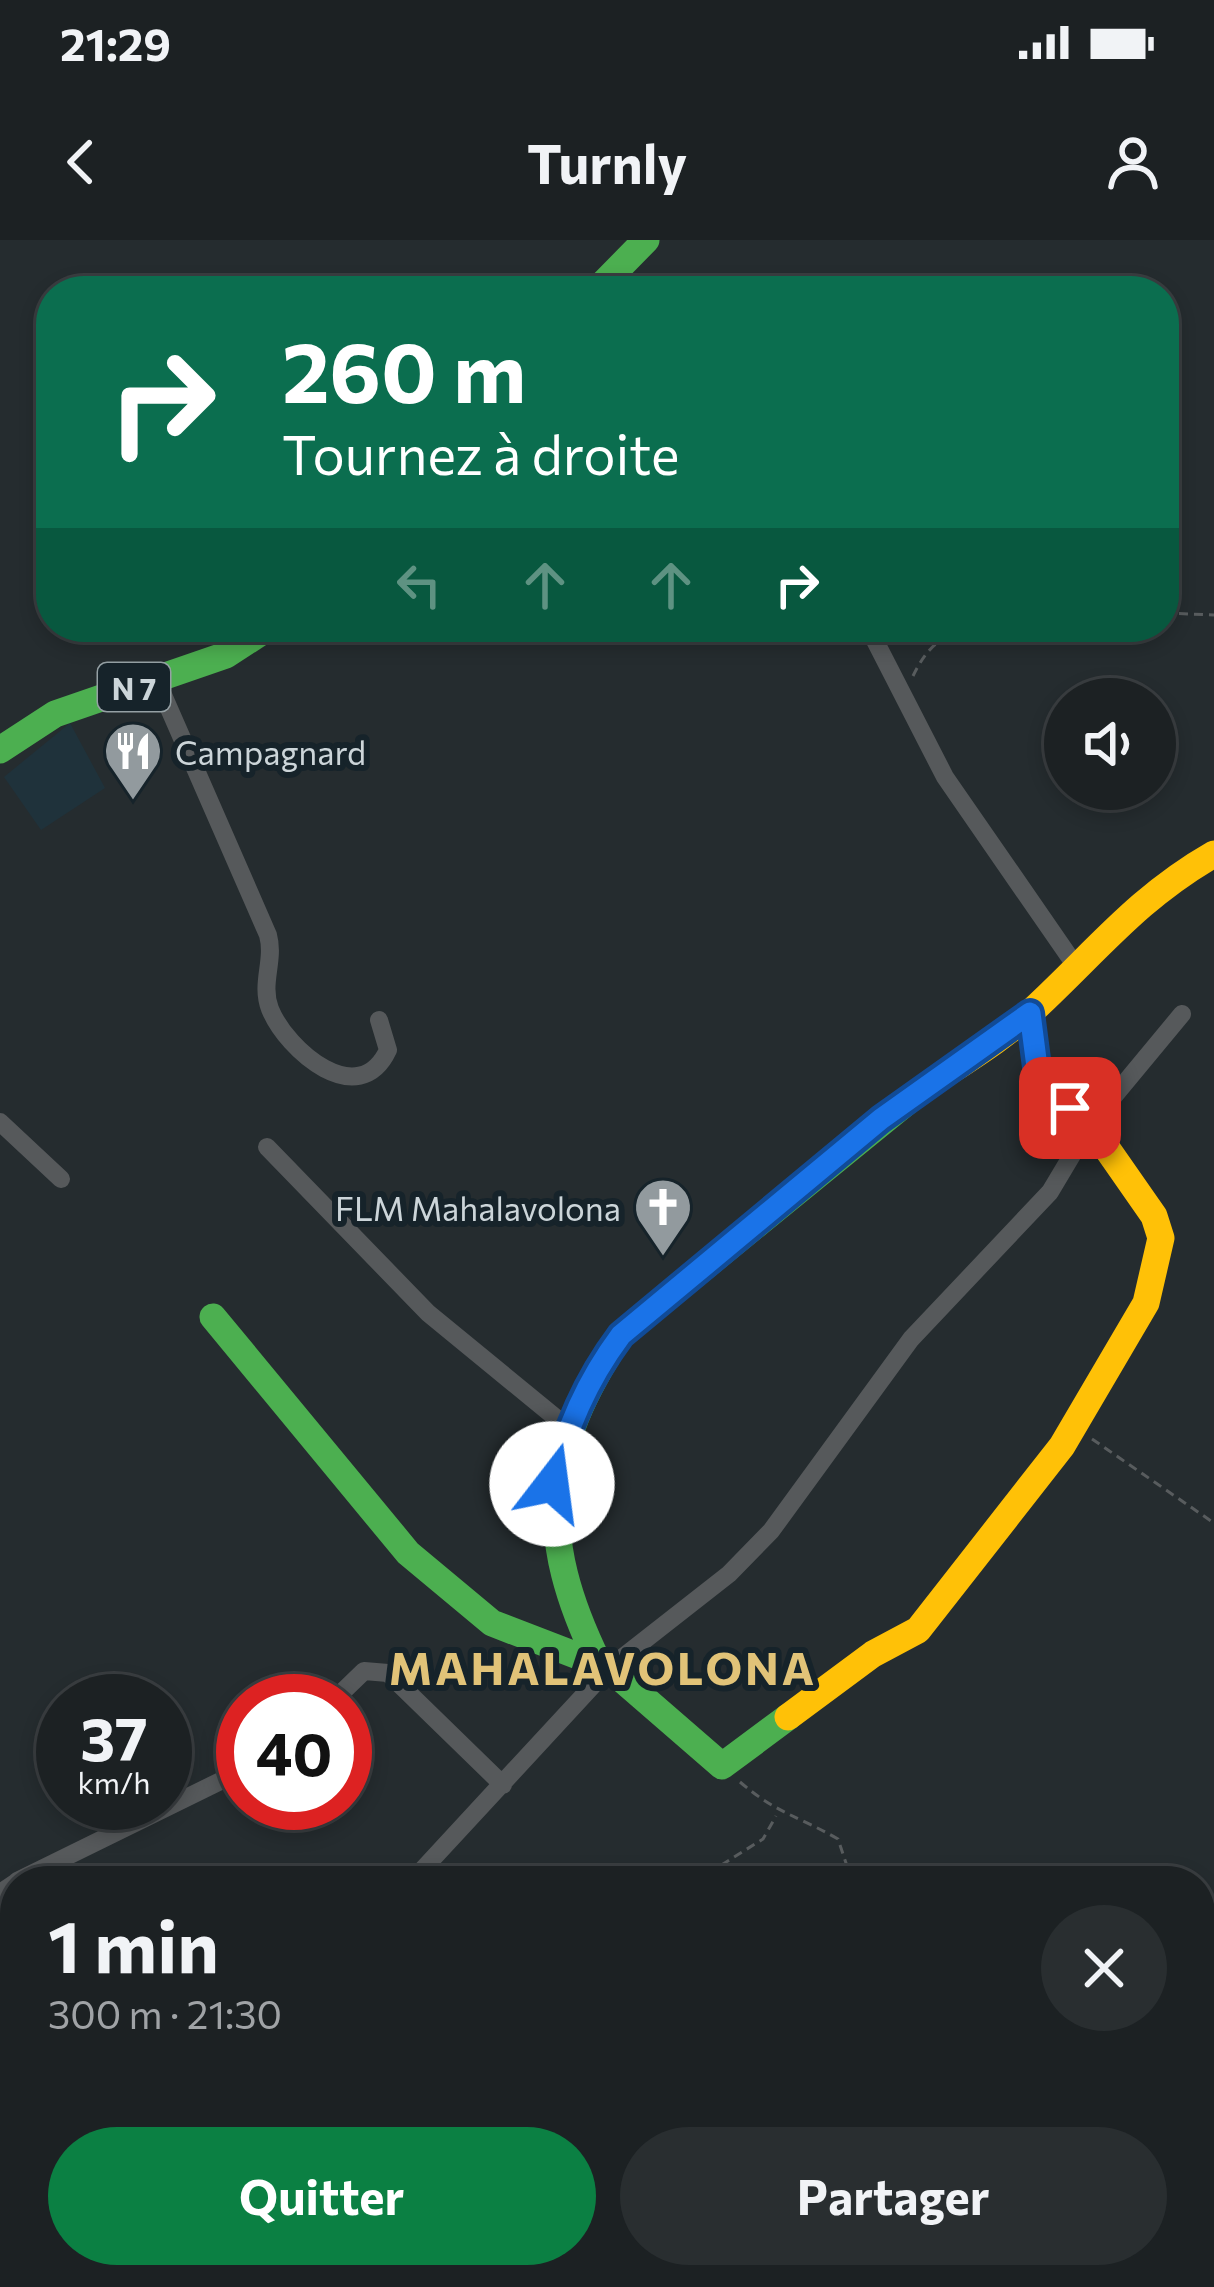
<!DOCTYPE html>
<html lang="fr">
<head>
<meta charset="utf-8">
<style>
  :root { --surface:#1c2123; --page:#292e30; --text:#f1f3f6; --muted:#a0a3a6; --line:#3a3e41; --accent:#0b8043 }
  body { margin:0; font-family:Commissioner,sans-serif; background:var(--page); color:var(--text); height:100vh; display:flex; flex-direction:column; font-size:45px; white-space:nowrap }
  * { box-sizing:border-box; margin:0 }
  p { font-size:39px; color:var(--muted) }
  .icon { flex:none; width:66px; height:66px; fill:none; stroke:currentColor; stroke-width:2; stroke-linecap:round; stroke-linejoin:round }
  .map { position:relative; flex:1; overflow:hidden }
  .drawer { position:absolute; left:0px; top:1626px; width:1215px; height:423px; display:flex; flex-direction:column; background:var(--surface); border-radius:48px 48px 0 0; box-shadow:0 6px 18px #0003,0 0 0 3px var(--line) }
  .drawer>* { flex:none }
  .top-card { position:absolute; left:36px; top:36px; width:1143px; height:366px; border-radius:48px; box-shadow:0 6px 18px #0003,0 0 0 3px var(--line); background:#0b6e4f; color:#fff; overflow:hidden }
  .controls { position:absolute; left:1044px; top:438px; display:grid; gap:24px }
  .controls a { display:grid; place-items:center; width:132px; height:132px; border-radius:50%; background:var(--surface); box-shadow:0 6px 18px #0003,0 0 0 3px var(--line); font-size:60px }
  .speed { position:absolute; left:36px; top:1434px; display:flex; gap:24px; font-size:60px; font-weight:700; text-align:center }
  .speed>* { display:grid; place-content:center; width:156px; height:156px; border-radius:50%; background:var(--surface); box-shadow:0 6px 18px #0003,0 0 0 3px var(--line); line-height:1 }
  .speed small { font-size:30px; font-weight:400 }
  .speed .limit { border:18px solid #d22; background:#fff; color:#111 }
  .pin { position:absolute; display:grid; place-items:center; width:102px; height:102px; color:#fff; margin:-51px; border-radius:24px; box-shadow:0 6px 18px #0006 }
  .me { position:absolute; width:132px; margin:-66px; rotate:15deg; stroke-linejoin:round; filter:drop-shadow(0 0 9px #0008) }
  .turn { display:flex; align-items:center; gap:42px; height:252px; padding:0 48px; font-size:54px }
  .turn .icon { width:156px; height:156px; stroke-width:2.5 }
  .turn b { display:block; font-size:84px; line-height:102px }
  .lanes { display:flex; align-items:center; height:114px; padding:0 48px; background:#0003; justify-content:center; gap:60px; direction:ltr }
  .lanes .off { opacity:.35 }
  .round { display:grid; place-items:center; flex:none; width:126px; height:126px; border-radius:63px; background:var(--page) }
  .head { display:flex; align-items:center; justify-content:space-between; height:204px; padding:0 48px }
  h1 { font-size:72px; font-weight:700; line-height:90px }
  .action { display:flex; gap:24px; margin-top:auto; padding:24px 48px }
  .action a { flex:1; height:138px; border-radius:72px; background:var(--accent); color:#fff; font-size:48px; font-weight:700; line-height:138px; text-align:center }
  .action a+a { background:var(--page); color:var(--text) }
  .status { display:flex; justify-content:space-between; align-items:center; height:84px; padding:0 60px; background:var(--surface); direction:ltr }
  .status svg { height:33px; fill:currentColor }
  header { display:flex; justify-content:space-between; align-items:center; height:156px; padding:0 48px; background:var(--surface); font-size:54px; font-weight:700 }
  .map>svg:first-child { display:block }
  .built { fill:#1f323b }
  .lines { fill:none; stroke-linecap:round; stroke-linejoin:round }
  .path { stroke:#585c5e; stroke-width:3; stroke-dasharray:9 6; stroke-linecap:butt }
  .street { stroke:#56595b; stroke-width:18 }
  .fast { stroke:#4caf50; stroke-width:27 }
  .slow { stroke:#ffc107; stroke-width:27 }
  .route-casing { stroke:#114b97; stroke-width:30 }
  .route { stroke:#1a73e8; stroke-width:21 }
  .labels { text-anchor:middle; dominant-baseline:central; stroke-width:12; stroke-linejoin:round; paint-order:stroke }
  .shield { fill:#16232a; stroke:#95a0a4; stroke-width:3 }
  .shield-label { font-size:30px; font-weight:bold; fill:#ccd5d9 }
  .poi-label { font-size:33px; fill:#ccd5d9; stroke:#16232a; text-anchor:start }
  .district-label { font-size:45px; font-weight:bold; letter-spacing:3px; fill:#e1c378; stroke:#16232a }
</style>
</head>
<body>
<div class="status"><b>21:29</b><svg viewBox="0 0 49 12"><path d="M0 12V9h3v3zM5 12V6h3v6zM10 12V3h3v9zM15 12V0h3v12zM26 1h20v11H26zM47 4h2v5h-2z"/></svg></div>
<header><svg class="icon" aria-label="back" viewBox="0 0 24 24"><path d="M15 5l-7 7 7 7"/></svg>Turnly<svg class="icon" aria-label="person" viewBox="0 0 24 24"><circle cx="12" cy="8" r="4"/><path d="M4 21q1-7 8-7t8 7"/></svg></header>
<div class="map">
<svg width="1214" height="2047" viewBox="0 0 1214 2047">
  <rect width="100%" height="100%" fill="#252c2f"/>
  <!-- built -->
  <path class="built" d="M 70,483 L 105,548 L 41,590 L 4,537 Z"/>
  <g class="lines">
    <!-- path -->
    <path class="path" d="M 1164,373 L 1214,375
      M 913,436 C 935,390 956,393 1003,387
      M 1092,1199 L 1214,1283
      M 740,1542 C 776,1573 798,1576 838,1599 L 852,1641
      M 696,1641 L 763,1599 L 776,1576"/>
    <!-- street -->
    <path class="street" d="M 868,387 L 945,537 L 1075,725
      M 157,441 L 268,695 C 275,721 260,743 270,769 C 287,811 359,872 388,810 L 379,780
      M 0,882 L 61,939
      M 267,907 L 428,1073 L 567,1187
      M 333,1461 L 364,1431 L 388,1433 L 503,1545
      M 17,1641 L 243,1530
      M 412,1641 L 609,1428 L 729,1334 L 771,1291 L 911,1099 L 1050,952 L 1090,885 L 1182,774
      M 0,1653 L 15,1643
      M 0,1981 L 15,1969
      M 128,2034 L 144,2047
      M 419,2034 L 424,2047
      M 657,2047 L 672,2034"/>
    <!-- fast -->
    <path class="fast" d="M 596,51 L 646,0
      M 0,510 L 55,474 L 226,415 L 269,387
      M 1030,773 L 1037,827 L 1050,850 L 1101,900
      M 213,1077 L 408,1313 L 492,1383 L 609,1428 L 722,1526 L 788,1477
      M 598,1422 C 536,1295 543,1212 621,1095 L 919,852"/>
    <!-- slow -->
    <path class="slow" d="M 919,852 C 956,826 999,802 1032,771 C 1096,712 1137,658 1214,614
      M 788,1477 L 873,1414 L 918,1390 L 1062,1206 L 1146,1063 L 1161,998 L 1154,976 L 1101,900"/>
  </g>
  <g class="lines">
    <defs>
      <path id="route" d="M 552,1244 C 567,1188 586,1142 621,1095 L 881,879 L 1030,773 L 1037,827 L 1070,868"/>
    </defs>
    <!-- route casing -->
    <use href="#route" class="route-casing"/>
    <!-- route -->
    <use href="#route" class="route"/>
  </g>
  <!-- icons -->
  <defs>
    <symbol id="restaurant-pin" viewBox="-11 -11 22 30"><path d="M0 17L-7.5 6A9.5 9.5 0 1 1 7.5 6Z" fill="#929a9e" stroke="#16232a"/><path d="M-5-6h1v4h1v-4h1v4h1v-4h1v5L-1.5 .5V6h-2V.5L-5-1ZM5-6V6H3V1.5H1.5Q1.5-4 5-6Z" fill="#fff"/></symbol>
    <symbol id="church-pin" viewBox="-11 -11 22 30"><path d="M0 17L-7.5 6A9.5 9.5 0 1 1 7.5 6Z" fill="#929a9e" stroke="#16232a"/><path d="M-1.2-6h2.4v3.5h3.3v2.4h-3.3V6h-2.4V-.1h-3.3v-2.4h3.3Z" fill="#fff"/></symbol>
  </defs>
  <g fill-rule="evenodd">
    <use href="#restaurant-pin" x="100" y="478" width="66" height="90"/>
    <use href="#church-pin" x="630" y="934" width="66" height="90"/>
  </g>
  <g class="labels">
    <!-- shield labels -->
    <rect class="shield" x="98" y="423" width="72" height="48" rx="9"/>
    <g class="shield-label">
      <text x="134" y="447">N 7</text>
    </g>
    <!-- poi labels -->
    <g class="poi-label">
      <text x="175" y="511">Campagnard</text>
      <text x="621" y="967" text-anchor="end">FLM Mahalavolona</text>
    </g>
    <!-- district labels -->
    <g class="district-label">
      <text x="603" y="1426">MAHALAVOLONA</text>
    </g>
  </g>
</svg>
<div class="controls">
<a><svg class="icon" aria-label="sound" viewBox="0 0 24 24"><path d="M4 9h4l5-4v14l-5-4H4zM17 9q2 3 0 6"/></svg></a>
</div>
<div class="speed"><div>37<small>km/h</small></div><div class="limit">40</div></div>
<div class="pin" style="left:1070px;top:868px;background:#d93025"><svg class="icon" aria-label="arrive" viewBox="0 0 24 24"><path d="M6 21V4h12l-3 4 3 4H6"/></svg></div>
<svg class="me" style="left:552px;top:1244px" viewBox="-20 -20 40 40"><circle r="19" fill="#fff"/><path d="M0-13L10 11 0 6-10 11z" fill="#1a73e8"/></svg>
<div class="top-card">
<div class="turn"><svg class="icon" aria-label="right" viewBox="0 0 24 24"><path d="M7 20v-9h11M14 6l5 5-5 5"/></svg><div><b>260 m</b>Tournez à droite</div></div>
<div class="lanes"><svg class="icon off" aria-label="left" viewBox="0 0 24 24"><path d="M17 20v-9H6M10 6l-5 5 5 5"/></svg><svg class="icon off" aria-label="ahead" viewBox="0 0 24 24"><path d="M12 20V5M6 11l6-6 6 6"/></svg><svg class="icon off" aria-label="ahead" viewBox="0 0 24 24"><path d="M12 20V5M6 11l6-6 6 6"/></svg><svg class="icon" aria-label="right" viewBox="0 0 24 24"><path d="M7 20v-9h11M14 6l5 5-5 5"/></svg></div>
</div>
<section class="drawer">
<div class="head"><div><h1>1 min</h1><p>300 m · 21:30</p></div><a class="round"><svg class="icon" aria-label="close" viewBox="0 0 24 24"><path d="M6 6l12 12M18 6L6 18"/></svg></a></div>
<div class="action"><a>Quitter</a><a>Partager</a></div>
</section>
</div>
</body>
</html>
